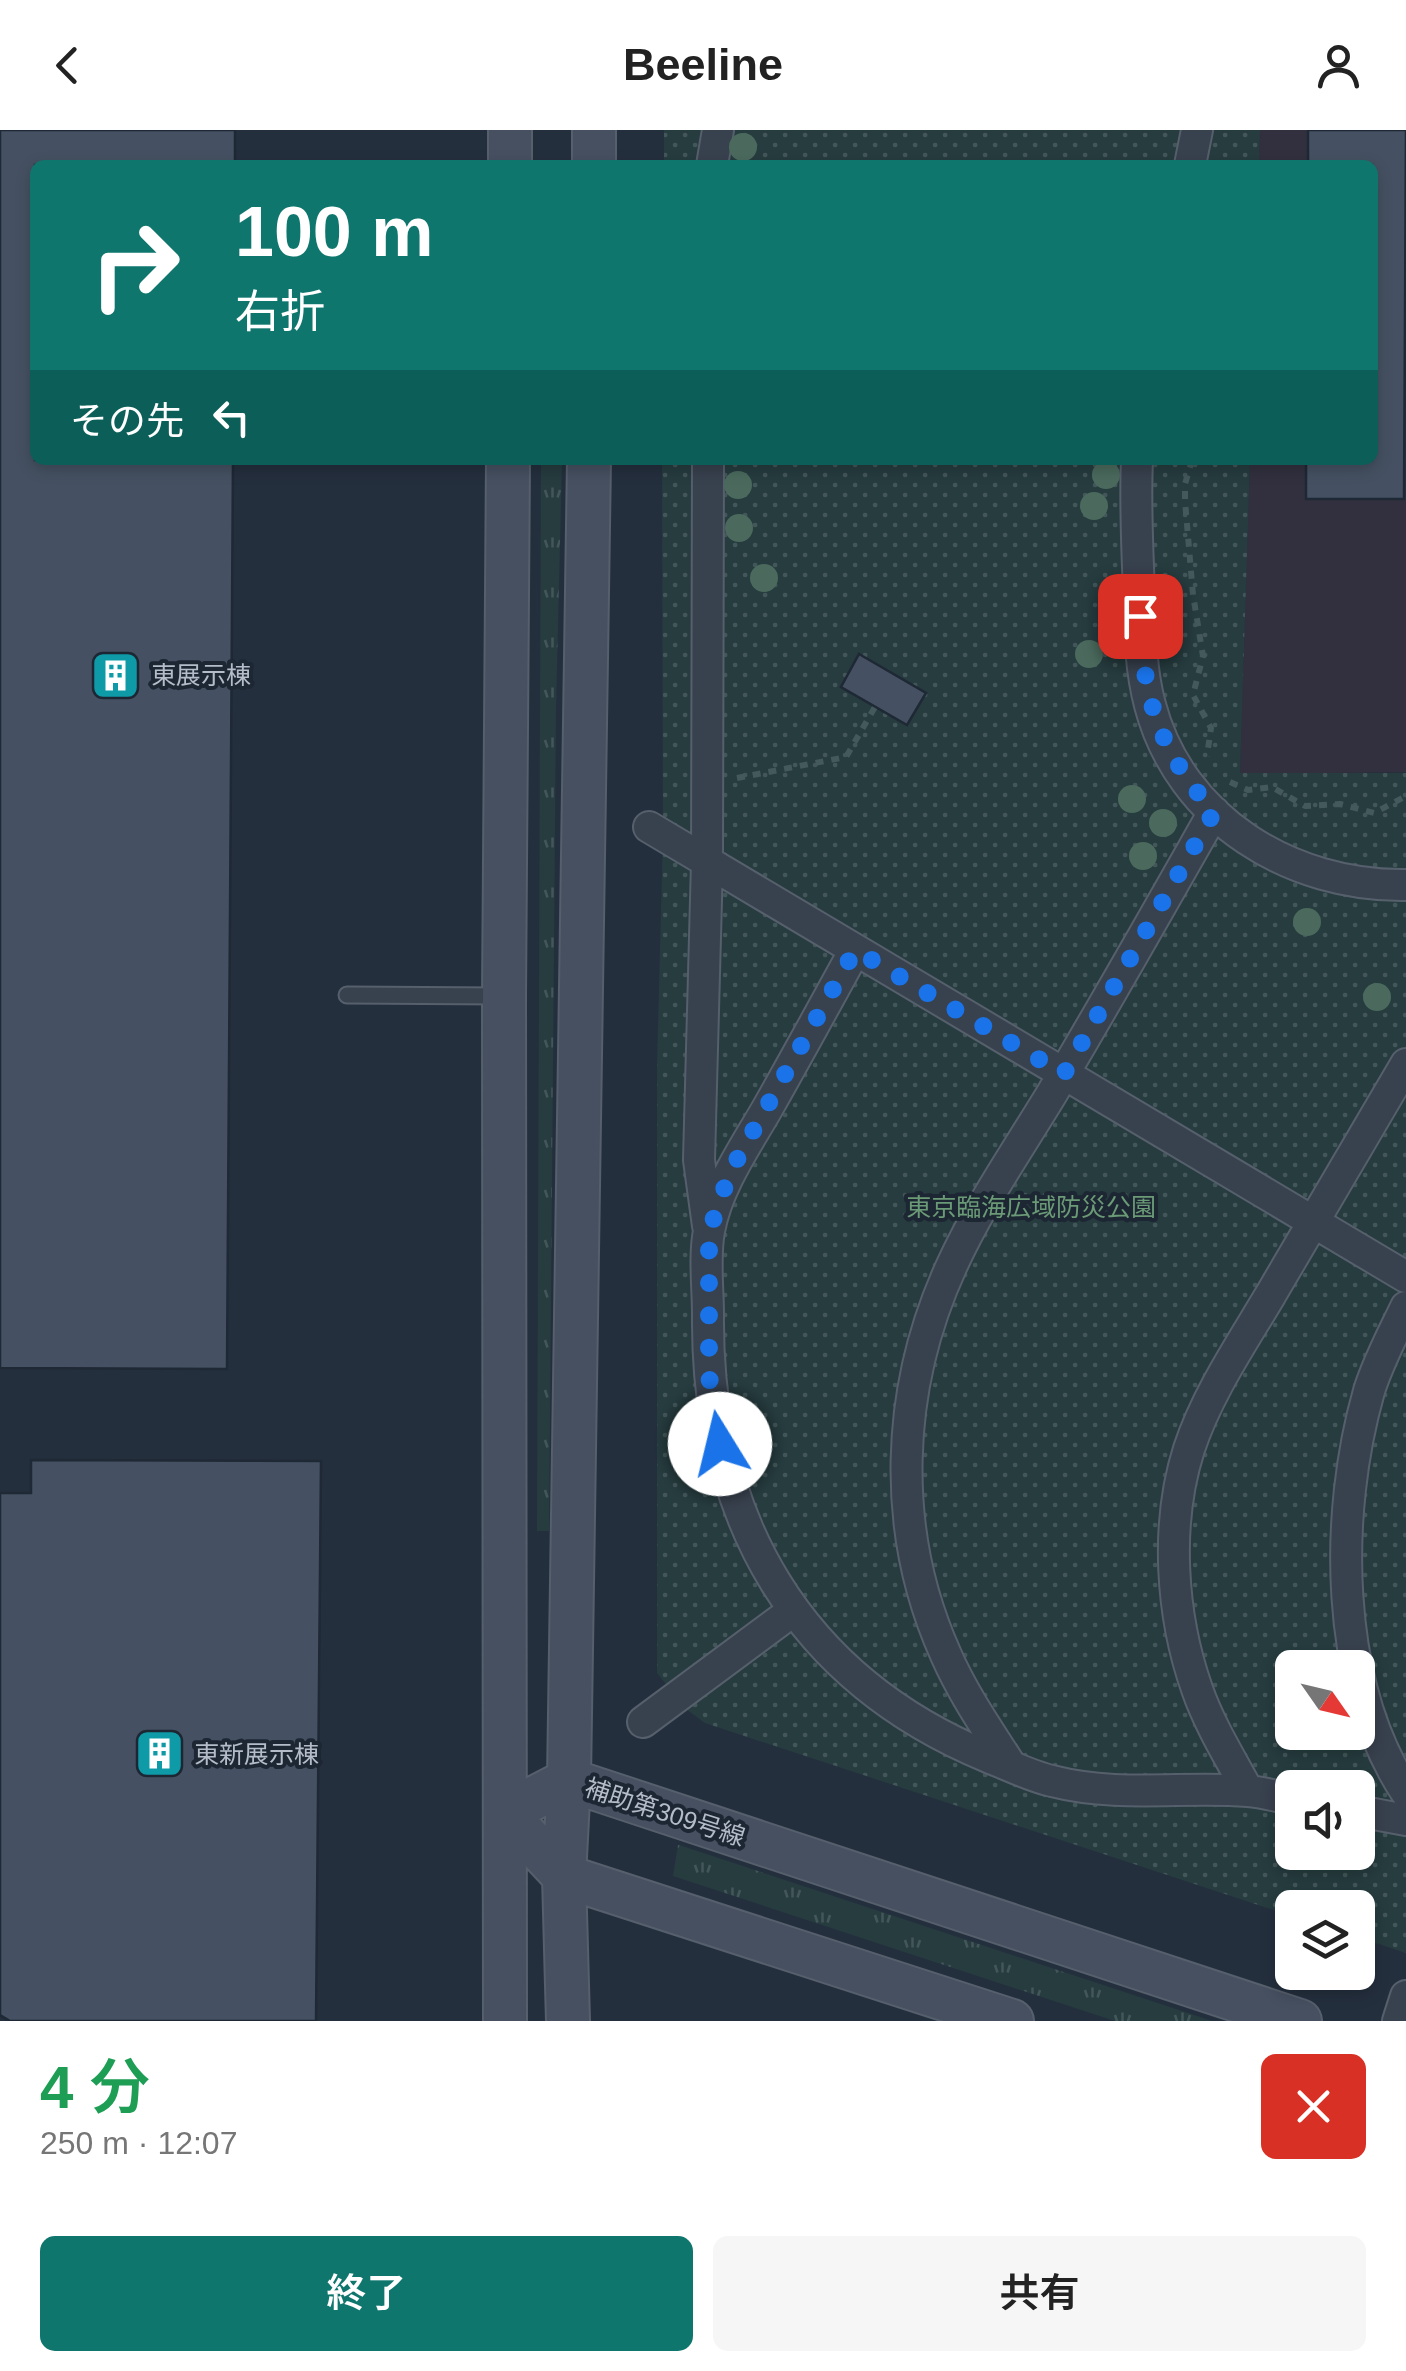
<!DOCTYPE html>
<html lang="ja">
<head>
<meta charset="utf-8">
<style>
  :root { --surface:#fff; --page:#f6f6f6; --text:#222; --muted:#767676; --accent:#0f766e }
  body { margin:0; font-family:Arial,"Noto Sans JP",sans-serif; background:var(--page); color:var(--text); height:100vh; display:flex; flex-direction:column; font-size:38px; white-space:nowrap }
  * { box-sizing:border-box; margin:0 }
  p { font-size:32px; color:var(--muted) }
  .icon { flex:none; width:55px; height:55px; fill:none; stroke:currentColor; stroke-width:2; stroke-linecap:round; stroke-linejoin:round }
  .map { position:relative; height:1891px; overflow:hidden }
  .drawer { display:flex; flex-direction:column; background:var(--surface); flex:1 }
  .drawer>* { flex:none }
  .hud { position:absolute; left:30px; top:30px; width:1348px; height:305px; border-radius:15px; box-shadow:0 5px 15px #0003; background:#0f766e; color:#fff; overflow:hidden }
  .needle { width:65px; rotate:124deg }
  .buttons { position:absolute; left:1275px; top:1520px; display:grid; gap:20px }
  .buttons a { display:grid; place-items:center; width:100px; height:100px; border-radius:15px; background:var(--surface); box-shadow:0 5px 15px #0003; font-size:50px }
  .pin { position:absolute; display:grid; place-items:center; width:85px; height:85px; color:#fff; margin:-42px; border-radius:20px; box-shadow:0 5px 15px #0006 }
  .me { position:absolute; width:110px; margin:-55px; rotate:351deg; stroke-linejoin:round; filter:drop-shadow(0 0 8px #0008) }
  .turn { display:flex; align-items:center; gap:35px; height:210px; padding:0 40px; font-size:45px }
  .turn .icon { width:130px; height:130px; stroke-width:2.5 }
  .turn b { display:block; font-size:70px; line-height:85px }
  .then { display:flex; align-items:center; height:95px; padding:0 40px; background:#0003; gap:20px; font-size:38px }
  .round { display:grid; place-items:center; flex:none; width:105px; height:105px; border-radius:15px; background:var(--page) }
  .overview { display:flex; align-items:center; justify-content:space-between; height:170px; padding:0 40px }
  h1 { font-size:60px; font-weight:600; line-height:75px; color:#1e9e55 }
  .primary-button { display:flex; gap:20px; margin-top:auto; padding:20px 40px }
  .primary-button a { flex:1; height:115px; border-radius:15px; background:var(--accent); color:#fff; font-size:40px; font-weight:600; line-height:115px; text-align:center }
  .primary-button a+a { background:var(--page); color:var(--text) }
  header { display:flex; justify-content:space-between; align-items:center; height:130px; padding:0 40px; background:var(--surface); font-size:45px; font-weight:600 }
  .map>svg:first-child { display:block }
  .medical { fill:#32303f }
  .grass { fill:url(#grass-tufts) }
  .park { fill:url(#park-dots); fill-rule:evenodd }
  .building { fill:#455162; stroke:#1f2835; stroke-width:2.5 }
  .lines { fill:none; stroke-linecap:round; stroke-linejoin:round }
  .lane-casing { stroke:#565f6c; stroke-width:19 }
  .street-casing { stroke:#565f6c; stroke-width:34 }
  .secondary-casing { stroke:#565f6c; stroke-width:46 }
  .path { stroke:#44595c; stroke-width:6; stroke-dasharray:8 8; stroke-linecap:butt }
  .lane { stroke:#38414e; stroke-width:15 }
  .street { stroke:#38414e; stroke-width:30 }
  .secondary { stroke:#465061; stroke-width:42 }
  .tree { fill:#4b6a5d }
  .route { stroke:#1a73e8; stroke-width:18; stroke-dasharray:0 32.4 }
  .labels { text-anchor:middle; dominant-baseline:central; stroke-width:8; stroke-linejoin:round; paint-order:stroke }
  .poi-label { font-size:25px; fill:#b4bcc9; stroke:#1d2633; text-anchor:start }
  .park-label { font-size:25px; fill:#6b9a76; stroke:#1d2633 }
  .street-label { font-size:25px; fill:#b4bcc9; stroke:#1d2633 }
</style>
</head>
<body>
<header><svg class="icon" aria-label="back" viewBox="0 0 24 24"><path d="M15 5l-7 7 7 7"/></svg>Beeline<svg class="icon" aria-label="person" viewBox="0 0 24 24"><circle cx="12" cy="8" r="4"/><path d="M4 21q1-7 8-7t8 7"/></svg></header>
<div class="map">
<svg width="1406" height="1891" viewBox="0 0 1406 1891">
  <defs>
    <pattern id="grass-tufts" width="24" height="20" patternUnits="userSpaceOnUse" patternTransform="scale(2.5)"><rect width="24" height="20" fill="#263c3f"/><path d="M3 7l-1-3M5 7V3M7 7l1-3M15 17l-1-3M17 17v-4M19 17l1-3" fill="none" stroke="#435659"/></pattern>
    <pattern id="park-dots" width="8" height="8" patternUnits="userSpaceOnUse" patternTransform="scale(2.5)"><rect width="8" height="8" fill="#263c3f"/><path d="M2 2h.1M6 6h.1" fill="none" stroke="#435659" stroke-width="1.8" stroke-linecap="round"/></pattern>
  </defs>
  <rect width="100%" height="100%" fill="#242f3e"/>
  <!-- medical -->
  <path class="medical" d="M 1260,0 L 1406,0 L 1406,642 L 1240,644 L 1250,330 L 1372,330 L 1372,35 L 1259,35 Z"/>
  <!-- grass -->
  <path class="grass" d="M 541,330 L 562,330 L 556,577 L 549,1401 L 537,1401 Z
    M 678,1715 L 679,1715 L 1212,1891 L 1115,1891 L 673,1746 Z"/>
  <!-- park -->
  <path class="park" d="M 664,0 L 1260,0 L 1259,35 L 664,35 Z
    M 662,330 L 1250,330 L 1240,643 L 1406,643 L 1406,1823 L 1358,1807 L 1358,1778 L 1292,1778 L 1292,1786 L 705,1593 L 686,1579 L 657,1543 L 657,939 L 663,705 ZM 1292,1538 L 1358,1538 L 1358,1602 L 1292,1602 ZM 1292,1658 L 1358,1658 L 1358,1722 L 1292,1722 Z"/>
  <!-- building -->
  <path class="building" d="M 0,0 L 235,0 L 235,35 L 35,35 L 35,330 L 233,330 L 227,1239 L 0,1238 Z
    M 1308,0 L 1406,0 L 1404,369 L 1306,369 L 1306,330 L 1372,330 L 1372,35 L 1308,35 Z
    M 859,524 L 926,563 L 907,595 L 841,557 Z
    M 31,1330 L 321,1331 L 316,1891 L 10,1891 L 0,1885 L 0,1363 L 31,1363 Z"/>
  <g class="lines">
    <defs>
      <path id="lane" d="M 347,865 L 500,866"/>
      <path id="street" d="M 712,35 L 718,0
        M 1190,35 L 1197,0
        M 708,330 L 707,732 L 699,1030 L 708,1096
        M 1137,330 C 1135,374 1137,417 1139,461 C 1140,499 1140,538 1150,575 C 1180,690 1292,757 1406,755
        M 649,697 L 1406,1147
        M 855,820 C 826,873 797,926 767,979 C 745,1017 717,1057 709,1101 C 704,1127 708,1158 708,1185 C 706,1388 797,1548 988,1627 C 1009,1635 1030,1646 1052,1651 C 1119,1668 1181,1656 1248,1661 C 1263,1662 1278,1667 1292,1669
        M 1406,1177 C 1393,1204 1378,1232 1369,1261 C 1334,1384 1334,1552 1406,1662
        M 643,1592 L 794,1480
        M 1011,1636 C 988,1600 963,1564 946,1525 C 890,1401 895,1259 952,1135 C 979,1076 1017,1021 1051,965 C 1107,871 1160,777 1214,682
        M 1248,1661 C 1230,1628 1209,1594 1197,1559 C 1171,1485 1165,1394 1189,1319 C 1207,1264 1242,1213 1271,1164 C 1316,1087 1361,1010 1406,934
        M 1358,1681 L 1406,1690
        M 1398,1891 L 1406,1866"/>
      <path id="secondary" d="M 510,35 L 510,0
        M 594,35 L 594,0
        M 505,1891 L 504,866 L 508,330
        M 568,1891 L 564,1746 L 569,1650 L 589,330
        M 1012,1891 L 564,1746 L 505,1683 L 569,1650 L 1300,1891"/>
    </defs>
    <!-- lane casing -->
    <use href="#lane" class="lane-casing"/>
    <!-- street casing -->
    <use href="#street" class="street-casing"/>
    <!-- secondary casing -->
    <use href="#secondary" class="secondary-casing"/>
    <!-- path -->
    <path class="path" d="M 1192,330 L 1185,354 L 1185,371 L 1193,465 L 1203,526 L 1193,565 L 1211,598 L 1207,626
      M 737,648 L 846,627 L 875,577
      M 1230,652 L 1248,660 L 1272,657 L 1305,676 L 1340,674 L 1374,683 L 1406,666"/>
    <!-- lane -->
    <use href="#lane" class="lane"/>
    <!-- street -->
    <use href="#street" class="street"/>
    <!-- secondary -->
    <use href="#secondary" class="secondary"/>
  </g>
  <!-- trees -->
  <g class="tree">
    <circle cx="743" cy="17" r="14"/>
    <circle cx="1106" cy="345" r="14"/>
    <circle cx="738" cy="355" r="14"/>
    <circle cx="1094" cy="376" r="14"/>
    <circle cx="739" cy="398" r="14"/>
    <circle cx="764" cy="448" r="14"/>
    <circle cx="1089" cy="524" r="14"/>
    <circle cx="1132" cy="669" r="14"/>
    <circle cx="1163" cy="693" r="14"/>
    <circle cx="1143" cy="726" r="14"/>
    <circle cx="1307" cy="792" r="14"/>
    <circle cx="1377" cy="867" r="14"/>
  </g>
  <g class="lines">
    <!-- route -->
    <path class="route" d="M 720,1314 L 709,1246 L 709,1102 L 730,1042 L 855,820 L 1064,944 L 1214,682 C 1159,620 1143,569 1140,486"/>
  </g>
  <!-- icons -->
  <defs>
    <symbol id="building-square" viewBox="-11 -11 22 22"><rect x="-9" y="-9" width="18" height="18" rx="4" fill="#0f9aa8" stroke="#1d2633"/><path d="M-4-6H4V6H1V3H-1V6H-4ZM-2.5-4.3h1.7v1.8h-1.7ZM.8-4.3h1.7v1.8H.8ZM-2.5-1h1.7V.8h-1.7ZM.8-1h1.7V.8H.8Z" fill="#fff"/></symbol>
  </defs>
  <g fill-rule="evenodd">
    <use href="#building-square" x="88" y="518" width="55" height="55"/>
    <use href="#building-square" x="132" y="1596" width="55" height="55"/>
  </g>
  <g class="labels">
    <!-- poi labels -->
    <g class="poi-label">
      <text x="151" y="545">東展示棟</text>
      <text x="194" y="1624">東新展示棟</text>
    </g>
    <!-- park labels -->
    <g class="park-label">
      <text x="1031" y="1077">東京臨海広域防災公園</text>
    </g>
    <!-- street labels -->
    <g class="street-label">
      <text transform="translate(665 1682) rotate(18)">補助第309号線</text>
    </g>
  </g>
</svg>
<div class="buttons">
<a><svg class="needle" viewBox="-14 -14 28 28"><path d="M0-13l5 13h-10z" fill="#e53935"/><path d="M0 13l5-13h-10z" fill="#767676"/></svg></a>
<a><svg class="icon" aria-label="sound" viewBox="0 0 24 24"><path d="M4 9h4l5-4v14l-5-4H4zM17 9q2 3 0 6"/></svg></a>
<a><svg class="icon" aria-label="layers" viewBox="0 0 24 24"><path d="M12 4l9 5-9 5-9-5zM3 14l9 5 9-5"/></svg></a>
</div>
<div class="pin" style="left:1140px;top:486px;background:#d93025"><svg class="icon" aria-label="arrive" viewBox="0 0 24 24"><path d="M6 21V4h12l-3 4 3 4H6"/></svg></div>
<svg class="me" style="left:720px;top:1314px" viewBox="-20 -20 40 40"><circle r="19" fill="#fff"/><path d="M0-13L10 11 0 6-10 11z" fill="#1a73e8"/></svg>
<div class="hud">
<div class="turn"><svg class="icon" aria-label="right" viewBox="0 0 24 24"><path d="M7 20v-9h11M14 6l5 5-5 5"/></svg><div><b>100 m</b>右折</div></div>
<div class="then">その先<svg class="icon" aria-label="left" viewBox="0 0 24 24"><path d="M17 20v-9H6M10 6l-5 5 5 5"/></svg></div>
</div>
</div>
<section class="drawer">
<div class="overview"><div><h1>4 分</h1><p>250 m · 12:07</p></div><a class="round" style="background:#d93025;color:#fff"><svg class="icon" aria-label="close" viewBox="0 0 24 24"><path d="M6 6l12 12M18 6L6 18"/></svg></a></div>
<div class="primary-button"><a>終了</a><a>共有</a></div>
</section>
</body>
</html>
